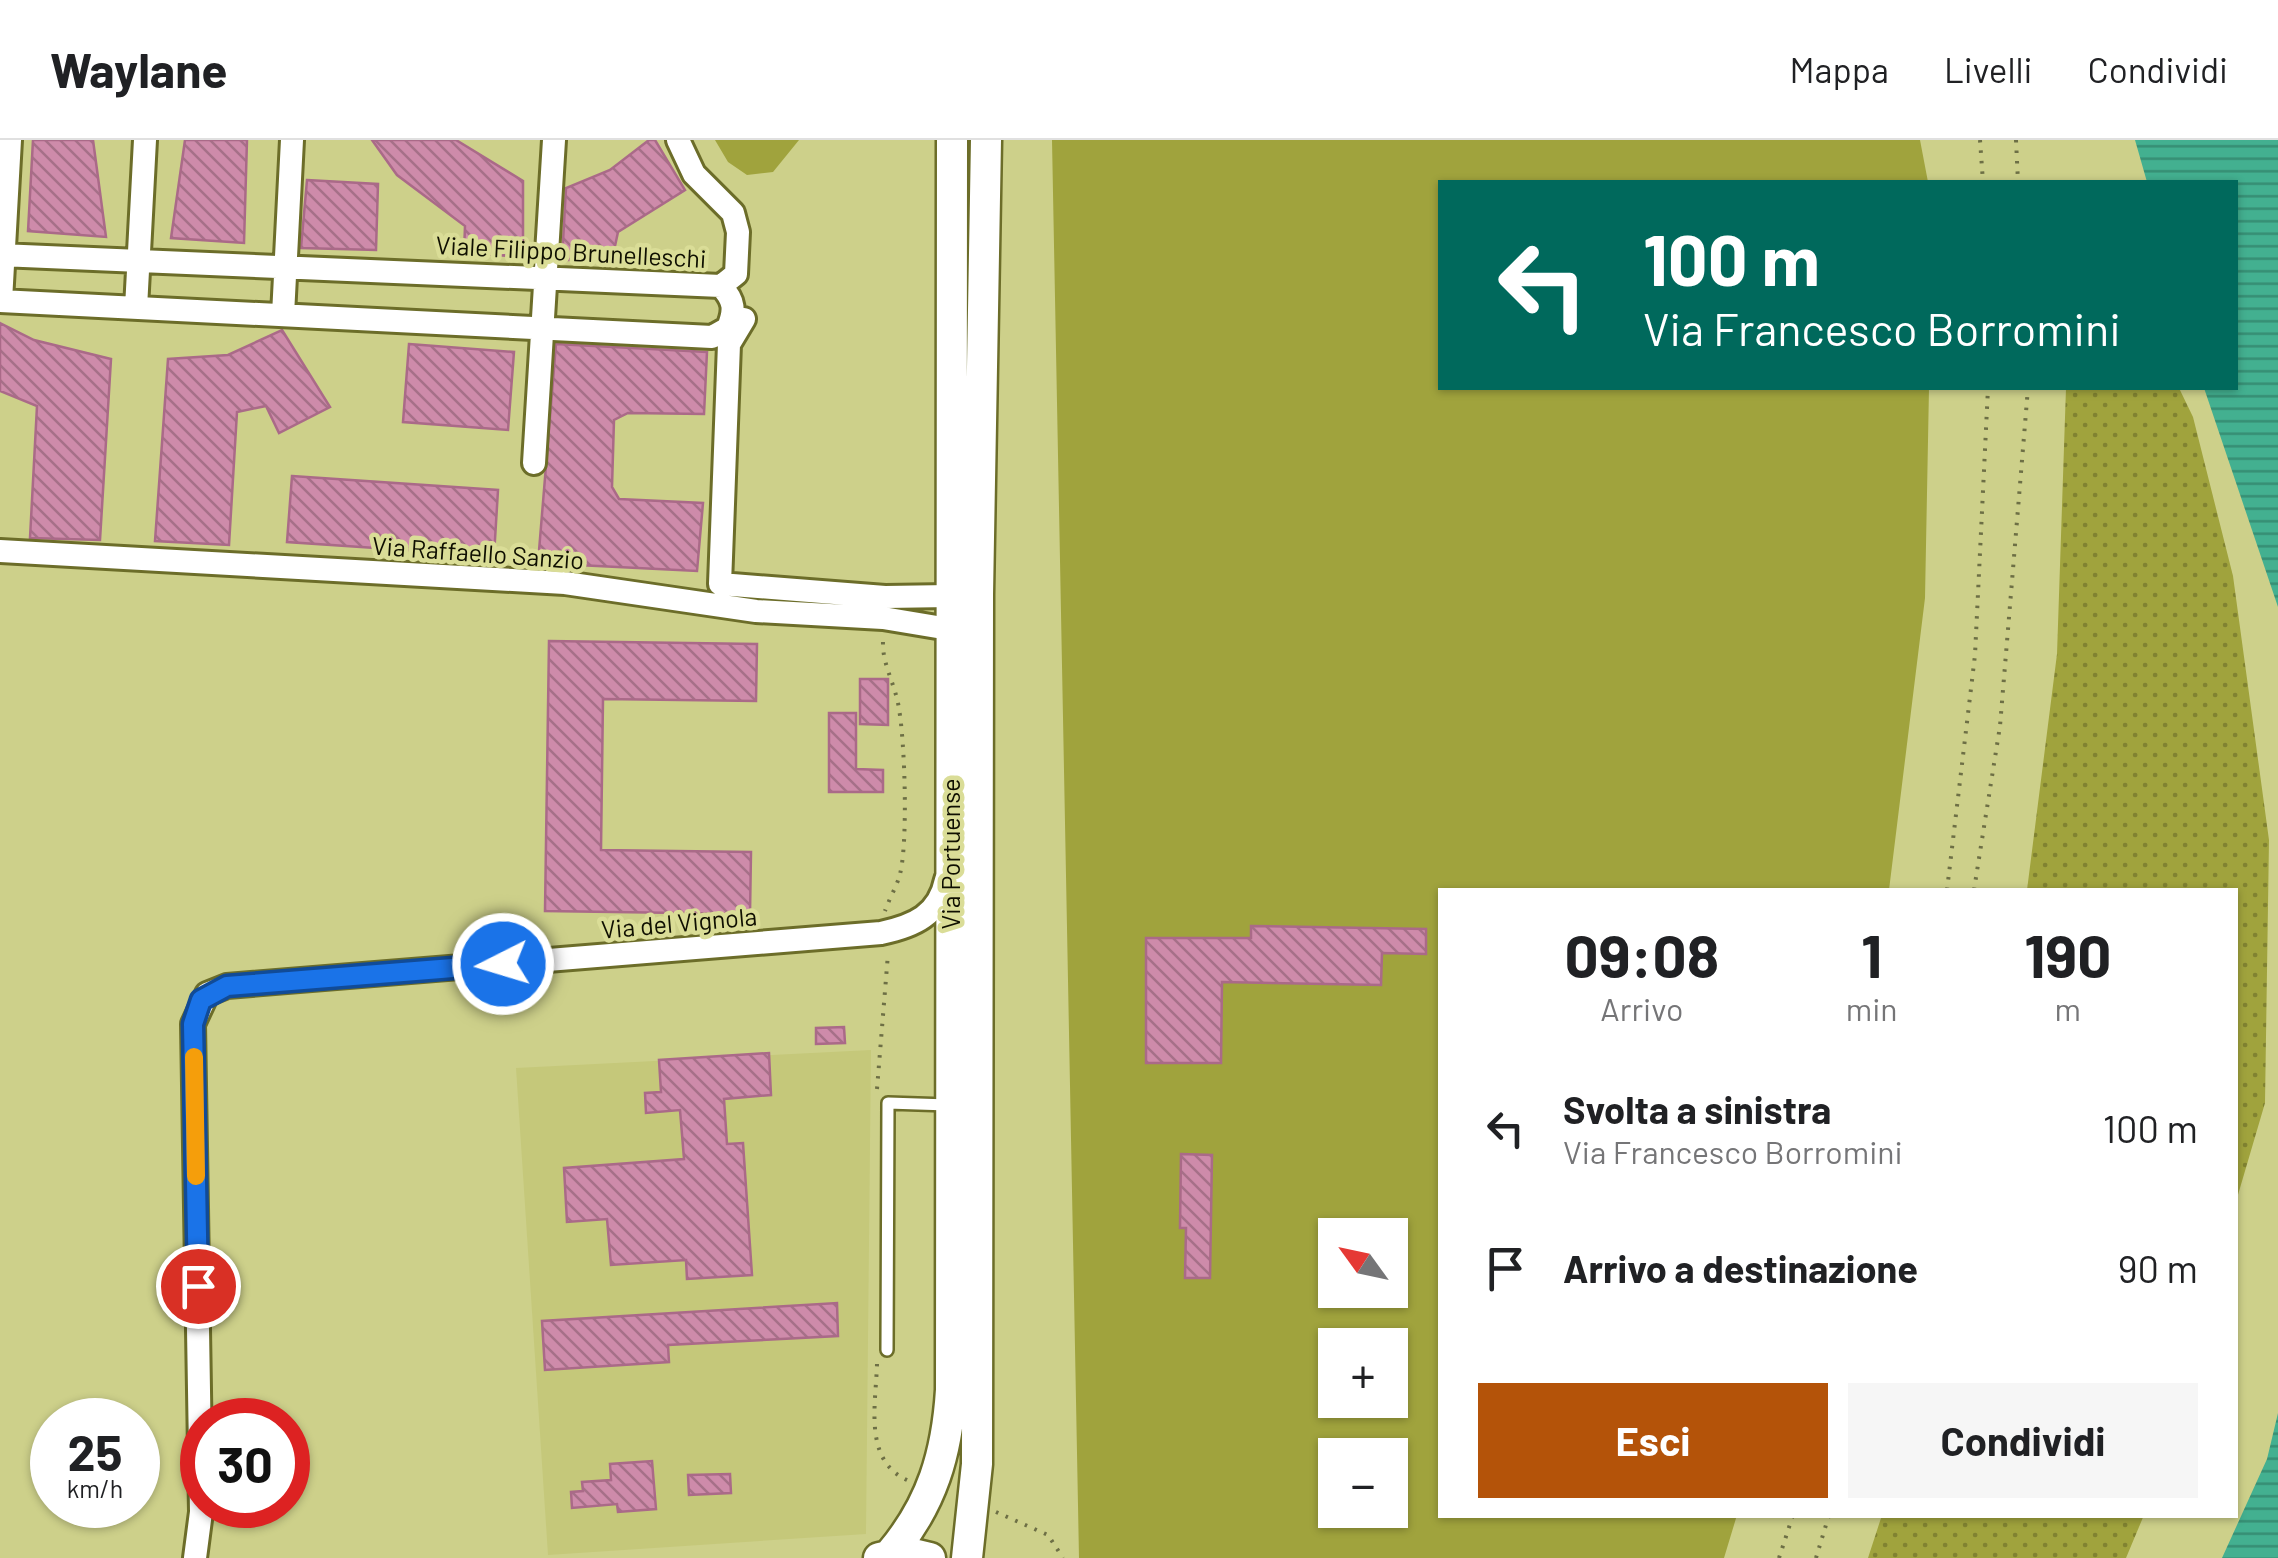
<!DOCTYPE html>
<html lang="it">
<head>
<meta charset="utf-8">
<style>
  :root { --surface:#fff; --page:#f6f6f6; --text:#202124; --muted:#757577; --line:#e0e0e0; --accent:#b45309 }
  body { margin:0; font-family:Barlow,sans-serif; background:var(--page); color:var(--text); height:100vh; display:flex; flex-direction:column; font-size:38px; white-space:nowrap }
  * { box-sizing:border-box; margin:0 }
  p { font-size:32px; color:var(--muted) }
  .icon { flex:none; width:55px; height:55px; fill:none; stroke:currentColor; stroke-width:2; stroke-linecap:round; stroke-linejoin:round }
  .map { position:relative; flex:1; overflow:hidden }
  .panel { position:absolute; left:1438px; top:748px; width:800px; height:630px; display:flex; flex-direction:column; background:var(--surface); border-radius:0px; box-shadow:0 2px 8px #0004 }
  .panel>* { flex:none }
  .top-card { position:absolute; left:1438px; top:40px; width:800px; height:210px; border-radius:0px; box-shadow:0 2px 8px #0004; background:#00695c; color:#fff; overflow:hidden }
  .needle { width:65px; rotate:303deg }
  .fabs { position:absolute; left:1318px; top:1078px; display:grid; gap:20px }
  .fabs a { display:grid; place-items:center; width:90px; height:90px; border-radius:0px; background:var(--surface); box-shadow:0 2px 8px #0004; font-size:50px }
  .speed { position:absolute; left:30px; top:1258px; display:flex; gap:20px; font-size:50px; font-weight:700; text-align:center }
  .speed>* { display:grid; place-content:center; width:130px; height:130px; border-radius:50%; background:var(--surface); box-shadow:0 2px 8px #0004; line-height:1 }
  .speed small { font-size:25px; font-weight:400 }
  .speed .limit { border:15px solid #d22; background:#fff; color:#111 }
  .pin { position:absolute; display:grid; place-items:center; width:85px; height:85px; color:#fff; margin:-42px; border:5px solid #fff; border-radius:50%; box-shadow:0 2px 10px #0007 }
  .me { position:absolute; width:110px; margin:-55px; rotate:265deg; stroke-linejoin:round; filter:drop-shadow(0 0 8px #0008) }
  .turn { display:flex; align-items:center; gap:35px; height:210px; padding:0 40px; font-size:45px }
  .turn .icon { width:130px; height:130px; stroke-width:2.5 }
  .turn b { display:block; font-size:70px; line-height:85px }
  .eta { display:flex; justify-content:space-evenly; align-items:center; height:170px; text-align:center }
  .eta b { font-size:60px; font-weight:700; line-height:70px }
  .button { display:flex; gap:20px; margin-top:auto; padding:20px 40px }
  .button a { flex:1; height:115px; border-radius:0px; background:var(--accent); color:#fff; font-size:40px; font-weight:700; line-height:115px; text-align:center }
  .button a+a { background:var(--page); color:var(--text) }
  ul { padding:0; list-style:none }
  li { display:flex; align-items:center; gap:30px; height:140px; padding:0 40px }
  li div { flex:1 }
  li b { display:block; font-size:38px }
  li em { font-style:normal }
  header { display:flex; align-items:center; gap:60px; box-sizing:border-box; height:140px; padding:0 50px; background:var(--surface); border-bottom:2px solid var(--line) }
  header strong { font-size:48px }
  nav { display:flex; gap:55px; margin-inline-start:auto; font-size:35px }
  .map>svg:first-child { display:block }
  .built { fill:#c5c87a }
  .green { fill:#a0a33d; fill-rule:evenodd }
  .park { fill:url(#park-dots) }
  .water { fill:url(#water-rules) }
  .building { fill:url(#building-back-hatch); stroke:#aa6a88; stroke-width:2.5 }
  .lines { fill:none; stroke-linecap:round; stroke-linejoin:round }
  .lane-casing { stroke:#6c6d29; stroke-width:16 }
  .street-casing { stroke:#6c6d29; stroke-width:28 }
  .secondary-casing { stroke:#6c6d29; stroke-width:35 }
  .path { stroke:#6d6f45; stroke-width:4; stroke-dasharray:2.5 8; stroke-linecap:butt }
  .lane { stroke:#fff; stroke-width:11 }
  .street { stroke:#fff; stroke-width:22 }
  .secondary { stroke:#fff; stroke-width:30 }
  .route-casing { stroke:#114b97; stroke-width:25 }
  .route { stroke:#1a73e8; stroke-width:18 }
  .slow { stroke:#f59e0b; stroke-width:18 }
  .labels { text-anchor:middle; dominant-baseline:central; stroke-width:9; stroke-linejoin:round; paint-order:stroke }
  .street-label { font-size:25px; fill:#0f0f00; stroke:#dadd97 }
</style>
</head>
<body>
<header>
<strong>Waylane</strong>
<nav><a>Mappa</a><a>Livelli</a><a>Condividi</a></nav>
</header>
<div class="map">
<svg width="2278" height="1418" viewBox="0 0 2278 1418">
  <defs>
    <pattern id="park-dots" width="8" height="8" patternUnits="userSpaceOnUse" patternTransform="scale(2.5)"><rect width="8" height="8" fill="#a0a33d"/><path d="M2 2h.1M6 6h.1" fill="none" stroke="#818331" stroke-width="1.8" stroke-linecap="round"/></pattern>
    <pattern id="water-rules" width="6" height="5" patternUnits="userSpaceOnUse" patternTransform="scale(2.5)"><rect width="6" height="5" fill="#43b090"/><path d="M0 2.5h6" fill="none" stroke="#368e73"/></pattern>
    <pattern id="building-back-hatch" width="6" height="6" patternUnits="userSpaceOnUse" patternTransform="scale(2.5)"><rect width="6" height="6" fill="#ce8baa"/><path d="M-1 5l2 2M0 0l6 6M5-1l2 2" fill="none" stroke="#a67088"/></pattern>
  </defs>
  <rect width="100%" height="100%" fill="#cdd08a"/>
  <!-- built -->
  <path class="built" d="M 871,910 L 866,1394 L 548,1415 L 516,928 Z"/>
  <!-- green -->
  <path class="green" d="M 715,0 L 799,0 L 773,32 L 747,35 L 728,22 Z
    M 1052,0 L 1920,0 L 1928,42 L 1440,42 L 1440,248 L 1929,248 L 1925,458 L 1889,750 L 1440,750 L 1440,1375 L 1737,1375 L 1724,1418 L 1079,1418 ZM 1335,1095 L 1390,1095 L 1390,1150 L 1335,1150 ZM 1335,1205 L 1390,1205 L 1390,1260 L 1335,1260 ZM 1335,1315 L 1390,1315 L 1390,1370 L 1335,1370 Z"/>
  <!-- park -->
  <path class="park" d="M 2066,248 L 2179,248 L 2193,277 L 2233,436 L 2269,700 L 2265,963 L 2235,1065 L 2235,750 L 2027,750 L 2057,514 Z
    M 1882,1375 L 2144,1375 L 2126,1418 L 1868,1418 Z"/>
  <!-- water -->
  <path class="water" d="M 2135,0 L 2278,0 L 2278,467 L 2204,248 L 2235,248 L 2235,42 L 2147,42 Z
    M 2278,1273 L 2278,1418 L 2222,1418 L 2267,1319 Z"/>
  <!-- building -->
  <path class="building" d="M 33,0 L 93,0 L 106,97 L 28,91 Z
    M 185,0 L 247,0 L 244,103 L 171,98 Z
    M 372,0 L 456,0 L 523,41 L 523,117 L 464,113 L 465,86 L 397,35 Z
    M 649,0 L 655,0 L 685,50 L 618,92 L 612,120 L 562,120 L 566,48 L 610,30 Z
    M 307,40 L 378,44 L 376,110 L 301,108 Z
    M 0,183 L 34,200 L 111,219 L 100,400 L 30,398 L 37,266 L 0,251 Z
    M 282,190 L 330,267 L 279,293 L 266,266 L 237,272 L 229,405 L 155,401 L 168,219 L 228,215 Z
    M 409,204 L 514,212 L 508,290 L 403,282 Z
    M 556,204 L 707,212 L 704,274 L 628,273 L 614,280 L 612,347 L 619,359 L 703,363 L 697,431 L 538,423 Z
    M 292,336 L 498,350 L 494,416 L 287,402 Z
    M 549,501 L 757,504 L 756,561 L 603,559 L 601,710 L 751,712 L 750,774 L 545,771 Z
    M 860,539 L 888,539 L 888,585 L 860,584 Z
    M 829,573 L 856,573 L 856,629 L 883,630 L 883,652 L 829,652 Z
    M 1251,786 L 1426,789 L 1426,814 L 1382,813 L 1381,845 L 1222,842 L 1221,923 L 1146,923 L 1146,798 L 1251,798 Z
    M 844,887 L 845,903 L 816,904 L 816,888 Z
    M 769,913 L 771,955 L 724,959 L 727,1004 L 743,1003 L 752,1135 L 687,1139 L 686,1120 L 611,1125 L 607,1079 L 567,1082 L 564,1028 L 684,1019 L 680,970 L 646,973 L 645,953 L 661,952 L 659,920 Z
    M 1181,1014 L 1212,1015 L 1210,1138 L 1185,1138 L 1186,1088 L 1180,1088 Z
    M 837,1163 L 838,1196 L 668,1205 L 669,1222 L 545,1230 L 542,1181 Z
    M 652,1321 L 656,1369 L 618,1372 L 617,1364 L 572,1368 L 571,1352 L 583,1351 L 582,1342 L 611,1340 L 610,1324 Z
    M 730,1334 L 731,1353 L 689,1355 L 688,1335 Z"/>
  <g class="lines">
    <defs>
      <path id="lane" d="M 887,1210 L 888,963 L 948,965"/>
      <path id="street" d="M 678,0 L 694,34 L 733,73 L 738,92 L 736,134 L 721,146
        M 0,115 L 721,146 C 735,161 735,170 728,188 L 712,197 L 0,161
        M 1,161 L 10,0
        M 136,168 L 145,0
        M 283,175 L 292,0
        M 744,179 L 729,204 L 720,444 L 885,457 L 950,456
        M 534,323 L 554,0
        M 0,411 L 565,443 L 756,471 L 883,478 L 949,489
        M 195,1418 L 201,1372 L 193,884 L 207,854 L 227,846 L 881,793 C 914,786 939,775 946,740"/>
      <path id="secondary" d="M 891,1413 C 932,1364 947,1314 951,1250 L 952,0
        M 879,1418 L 905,1412 L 930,1418
        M 967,1418 L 977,1324 L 978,454 L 986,0"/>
    </defs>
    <!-- lane casing -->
    <use href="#lane" class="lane-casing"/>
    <!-- street casing -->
    <use href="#street" class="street-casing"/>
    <!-- secondary casing -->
    <use href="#secondary" class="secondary-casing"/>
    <!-- path -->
    <path class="path" d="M 1980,0 L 1983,42
      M 2016,0 L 2018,42
      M 883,502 C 882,524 896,546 899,569 C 905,603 908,703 900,734 C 897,746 889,759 885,771
      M 1947,750 L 1975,515 L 1988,248
      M 1974,750 L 2000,586 L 2028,248
      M 877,949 L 888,814
      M 877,1224 C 876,1264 863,1320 907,1340
      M 996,1372 L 1048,1395 L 1063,1418
      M 1779,1418 L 1793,1375
      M 1816,1418 L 1829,1375"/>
    <!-- lane -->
    <use href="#lane" class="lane"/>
    <!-- street -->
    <use href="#street" class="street"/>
    <!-- secondary -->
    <use href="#secondary" class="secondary"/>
  </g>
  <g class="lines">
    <defs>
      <path id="route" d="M 198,1146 L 193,884 L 201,860 L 227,846 L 503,824"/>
    </defs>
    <!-- route casing -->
    <use href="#route" class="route-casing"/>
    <!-- route -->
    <use href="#route" class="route"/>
    <!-- slow -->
    <path class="slow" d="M 194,917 L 196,1036"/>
  </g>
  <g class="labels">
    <!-- street labels -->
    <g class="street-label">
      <text transform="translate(571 111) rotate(3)">Viale Filippo Brunelleschi</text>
      <text transform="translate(478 412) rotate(4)">Via Raffaello Sanzio</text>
      <text transform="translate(950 714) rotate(-90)">Via Portuense</text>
      <text transform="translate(679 782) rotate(-5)">Via del Vignola</text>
    </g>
  </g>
</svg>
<div class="fabs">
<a><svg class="needle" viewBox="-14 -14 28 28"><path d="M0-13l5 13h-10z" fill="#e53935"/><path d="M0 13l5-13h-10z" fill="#757577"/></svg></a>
<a>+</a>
<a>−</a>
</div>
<div class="speed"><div>25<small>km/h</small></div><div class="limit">30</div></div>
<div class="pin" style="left:198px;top:1146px;background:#d93025"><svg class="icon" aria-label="arrive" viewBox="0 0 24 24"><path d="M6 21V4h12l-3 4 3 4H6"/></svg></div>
<svg class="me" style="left:503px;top:824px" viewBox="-20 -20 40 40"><circle r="17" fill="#1a73e8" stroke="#fff" stroke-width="3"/><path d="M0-11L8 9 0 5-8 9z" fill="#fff"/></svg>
<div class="top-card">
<div class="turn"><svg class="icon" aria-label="left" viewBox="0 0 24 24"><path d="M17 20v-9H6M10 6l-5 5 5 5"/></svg><div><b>100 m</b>Via Francesco Borromini</div></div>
</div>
<section class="panel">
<div class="eta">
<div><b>09:08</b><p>Arrivo</p></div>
<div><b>1</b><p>min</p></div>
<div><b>190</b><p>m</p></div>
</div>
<ul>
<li><svg class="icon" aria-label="left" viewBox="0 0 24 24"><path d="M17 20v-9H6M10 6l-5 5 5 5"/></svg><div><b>Svolta a sinistra</b><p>Via Francesco Borromini</p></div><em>100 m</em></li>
<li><svg class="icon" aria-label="arrive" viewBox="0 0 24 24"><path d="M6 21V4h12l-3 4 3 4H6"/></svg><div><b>Arrivo a destinazione</b></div><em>90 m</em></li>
</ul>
<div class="button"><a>Esci</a><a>Condividi</a></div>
</section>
</div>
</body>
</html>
